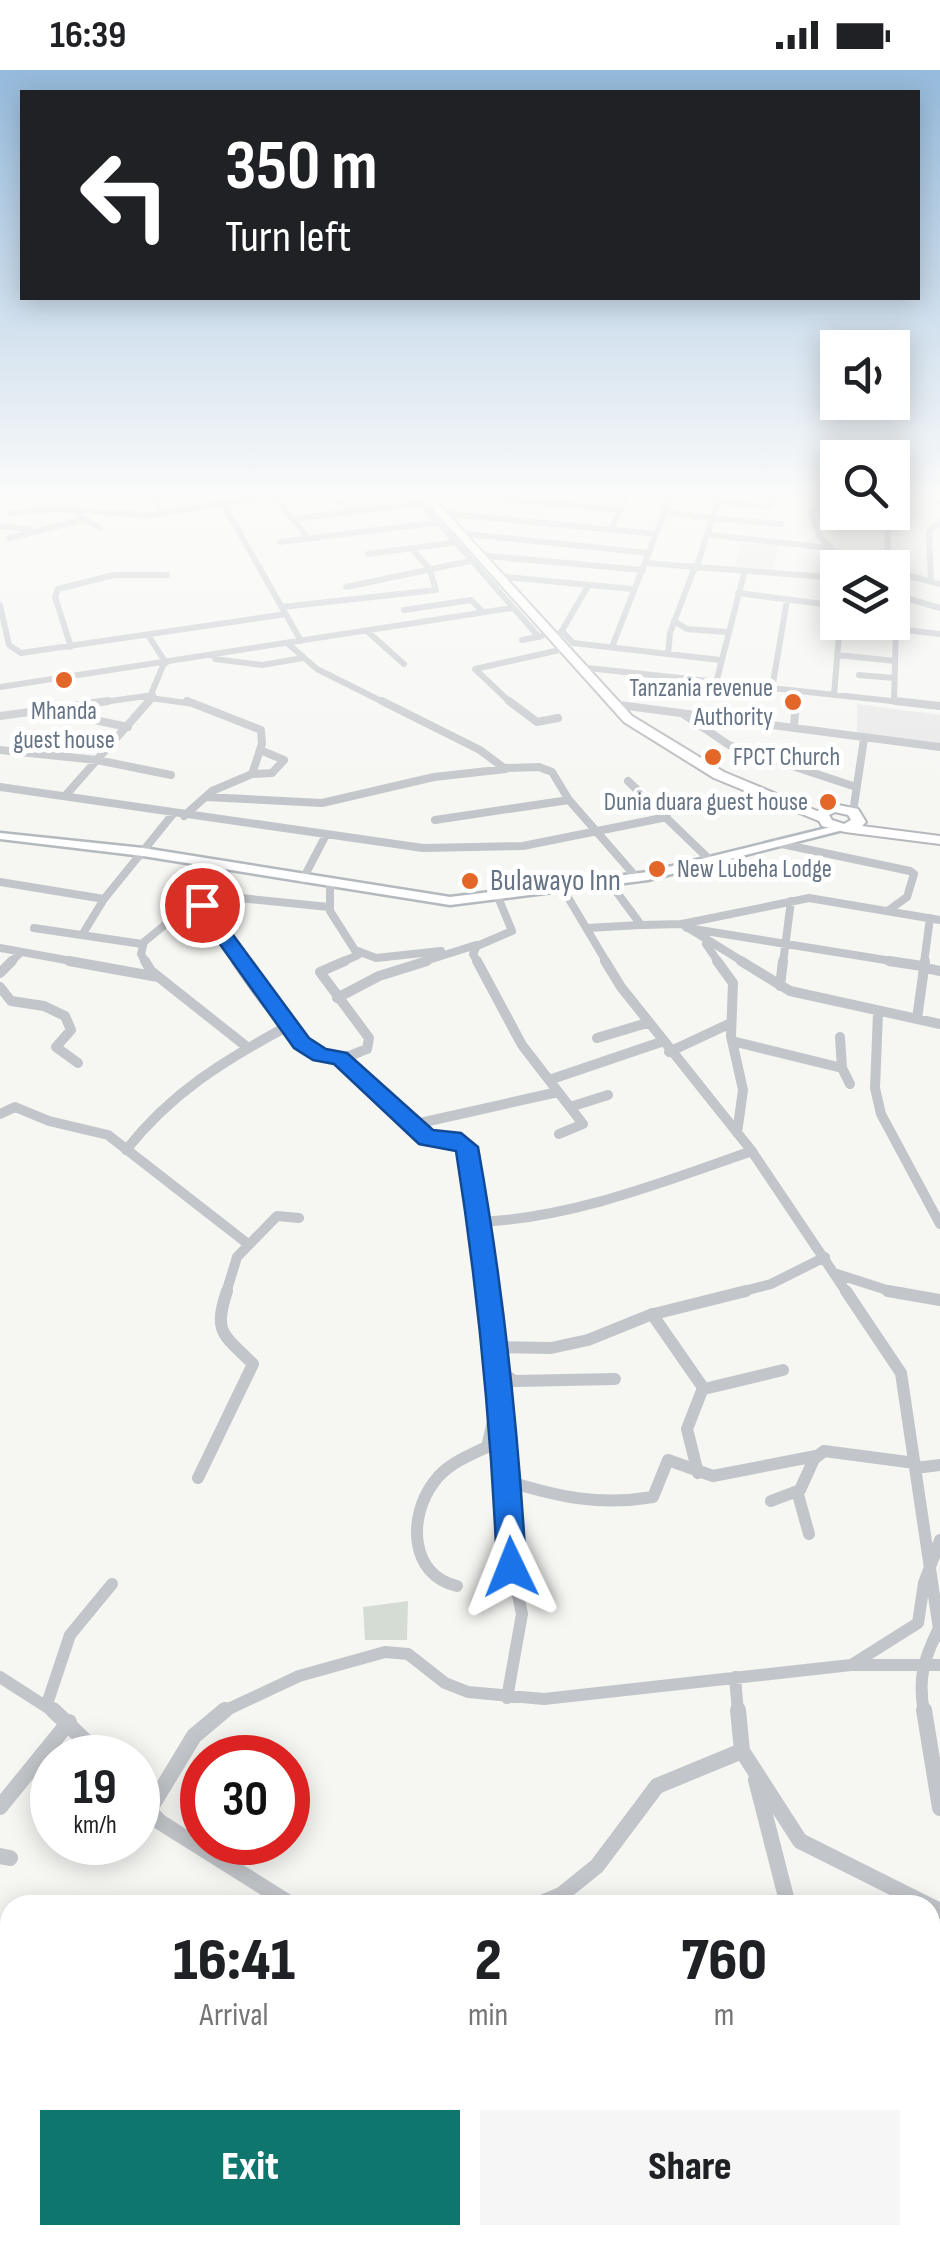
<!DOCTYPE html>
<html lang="en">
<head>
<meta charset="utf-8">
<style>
  :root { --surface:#fff; --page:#f6f6f6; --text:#202124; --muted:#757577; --accent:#0f766e }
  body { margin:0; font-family:"Sofia Sans Condensed",sans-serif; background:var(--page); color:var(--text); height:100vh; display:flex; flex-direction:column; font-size:38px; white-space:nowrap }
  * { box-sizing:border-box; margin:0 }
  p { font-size:32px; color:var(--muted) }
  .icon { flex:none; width:55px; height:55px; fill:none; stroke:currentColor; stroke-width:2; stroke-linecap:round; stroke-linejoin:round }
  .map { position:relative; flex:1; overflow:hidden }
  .drawer { position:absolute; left:0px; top:1825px; width:940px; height:350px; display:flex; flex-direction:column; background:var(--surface); border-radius:30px 30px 0 0; box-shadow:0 5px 25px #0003 }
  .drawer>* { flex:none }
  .banner { position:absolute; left:20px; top:20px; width:900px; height:210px; border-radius:0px; box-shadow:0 5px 25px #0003; background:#202124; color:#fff; overflow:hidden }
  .tools { position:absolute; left:820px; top:260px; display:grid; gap:20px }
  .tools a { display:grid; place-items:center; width:90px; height:90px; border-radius:0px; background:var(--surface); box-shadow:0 5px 25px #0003; font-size:50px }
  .speed { position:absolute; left:30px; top:1665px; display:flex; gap:20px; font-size:50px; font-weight:700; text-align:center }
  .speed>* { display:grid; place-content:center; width:130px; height:130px; border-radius:50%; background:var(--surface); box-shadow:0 5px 25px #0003; line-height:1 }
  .speed small { font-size:25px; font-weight:400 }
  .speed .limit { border:15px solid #d22; background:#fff; color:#111 }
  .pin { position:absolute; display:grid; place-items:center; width:85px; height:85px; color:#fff; margin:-42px; border:5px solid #fff; border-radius:50%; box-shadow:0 2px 10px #0007 }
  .me { position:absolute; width:110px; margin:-55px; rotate:358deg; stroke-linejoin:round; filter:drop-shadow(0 0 8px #0008) }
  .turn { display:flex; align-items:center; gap:35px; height:210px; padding:0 40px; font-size:45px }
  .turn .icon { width:130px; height:130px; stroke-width:2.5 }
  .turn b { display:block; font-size:70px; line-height:85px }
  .eta { display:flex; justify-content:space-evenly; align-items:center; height:170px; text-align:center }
  .eta b { font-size:60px; font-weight:800; line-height:70px }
  .action { display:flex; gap:20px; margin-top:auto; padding:20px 40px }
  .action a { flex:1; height:115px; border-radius:0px; background:var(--accent); color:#fff; font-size:40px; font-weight:800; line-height:115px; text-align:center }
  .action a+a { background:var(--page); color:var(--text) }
  .status { display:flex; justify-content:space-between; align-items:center; height:70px; padding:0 50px; background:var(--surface); direction:ltr }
  .status svg { height:28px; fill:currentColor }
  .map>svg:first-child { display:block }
  .built { fill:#e7e8e7 }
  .green { fill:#d5dcd3 }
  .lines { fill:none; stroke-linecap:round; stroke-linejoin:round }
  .secondary-casing { stroke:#b4b9be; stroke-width:5 }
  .trunk-casing { stroke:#b5b8bc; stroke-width:4 }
  .minor-far4 { stroke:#c2c5c9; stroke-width:6 }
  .minor-far3 { stroke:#c2c5c9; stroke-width:8 }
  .minor-far2 { stroke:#c2c5c9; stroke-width:10 }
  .minor-far1 { stroke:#c2c5c9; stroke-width:12 }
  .minor { stroke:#c2c5c9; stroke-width:16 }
  .secondary { fill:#fff; fill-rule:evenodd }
  .trunk { fill:#fff; fill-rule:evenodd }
  .route { fill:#1a73e8; stroke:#114b97; stroke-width:2.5 }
  .poi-dot { fill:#e36728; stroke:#fff; stroke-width:4 }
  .labels { text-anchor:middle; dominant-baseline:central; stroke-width:10; stroke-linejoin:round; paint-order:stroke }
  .far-poi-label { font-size:25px; fill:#667485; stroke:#fff; text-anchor:end }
  .poi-label { font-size:30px; fill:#667485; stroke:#fff; text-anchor:start }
</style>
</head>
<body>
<div class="status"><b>16:39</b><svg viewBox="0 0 49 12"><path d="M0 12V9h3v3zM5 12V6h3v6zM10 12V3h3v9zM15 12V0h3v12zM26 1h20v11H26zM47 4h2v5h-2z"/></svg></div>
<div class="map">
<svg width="940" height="2175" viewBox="0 0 940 2175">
  <rect width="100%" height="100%" fill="#f6f7f3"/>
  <!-- built -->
  <path class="built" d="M 743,472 L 779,475 L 772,505 L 733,500 Z
    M 857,634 L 940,645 L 940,675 L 857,666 Z"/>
  <!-- green -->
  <path class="green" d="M 408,1531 L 407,1570 L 365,1570 L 363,1537 Z"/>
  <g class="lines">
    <defs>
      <path id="secondary" d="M 839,755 L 845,758 L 843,760 L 648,810 L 450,835 L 143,786 L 0,769 L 0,763 L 143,778 L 450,827 L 648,802 Z"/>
      <path id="trunk" d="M 423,428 L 433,428 L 632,646 L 724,702 L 817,741 L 833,734 L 858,739 L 866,752 L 862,756 L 940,766 L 940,774 L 845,762 L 822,756 L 819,751 L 714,708 L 624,652 ZM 835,742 L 848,745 L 851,750 L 844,754 L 832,750 L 829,745 Z"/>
    </defs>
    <!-- secondary casing -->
    <use href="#secondary" class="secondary-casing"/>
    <!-- trunk casing -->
    <use href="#trunk" class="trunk-casing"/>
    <!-- minor-far4 -->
    <path class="minor-far4" d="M 155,428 L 161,443
      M 276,428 L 308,468
      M 333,428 L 353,440
      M 417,428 L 539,567
      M 501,428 L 621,440
      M 820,428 L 811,444 L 820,467 L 851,498
      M 929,428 L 940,432
      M 818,430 L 838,432
      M 718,431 L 769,437 L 774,428
      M 222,432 L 301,571
      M 664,442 L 712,448
      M 10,443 L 54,439 L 148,445 L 257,428
      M 440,443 L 656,464
      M 81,447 L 100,458
      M 713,448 L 781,454
      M 294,449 L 422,433
      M 0,456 L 29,459
      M 611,459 L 626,428
      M 458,463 L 649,483
      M 711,465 L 830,478
      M 9,468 L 86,449
      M 280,472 L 441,452
      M 368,484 L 459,472
      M 476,485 L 643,500
      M 646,493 L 838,508
      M 847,494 L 878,498
      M 887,498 L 888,452
      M 696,499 L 719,428
      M 892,501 L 940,514
      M 496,506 L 633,519
      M 931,512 L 929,461 L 940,452
      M 346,517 L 470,491
      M 738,523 L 838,536
      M 892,524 L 940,538
      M 0,535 L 9,575 L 21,583 L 286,544
      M 282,537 L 436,520 L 429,498 L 411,478
      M 404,540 L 471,530 L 483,542
      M 674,551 L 687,559 L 727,562
      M 895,554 L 905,560 L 940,564
      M 562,561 L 573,573 L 720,590
      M 368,562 L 404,594
      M 560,564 L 588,516
      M 148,565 L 166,593
      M 522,570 L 542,566
      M 287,573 L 317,599 L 387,634
      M 71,577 L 55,527 L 58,519 L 114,505 L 167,505
      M 612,577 L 670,428
      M 668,584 L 670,563 L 694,499
      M 837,585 L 895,591
      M 215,589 L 262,595 L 303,588
      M 579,597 L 919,634
      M 859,605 L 894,608
      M 716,613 L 744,504
      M 0,617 L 512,538
      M 772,619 L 787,530
      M 834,625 L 840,552
      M 150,628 L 194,634
      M 894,631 L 896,555
      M 90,634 L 153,625
      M 147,634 L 164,593
      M 512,634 L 475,599 L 564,579
      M 796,634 L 797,621"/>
    <!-- minor-far3 -->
    <path class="minor-far3" d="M 382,631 L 480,680 L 504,698 L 539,697 L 552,702 L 569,730 L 637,808
      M 509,631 L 537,652 L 558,648
      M 895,631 L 940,636
      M 612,634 L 940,677
      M 51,641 L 128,657
      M 683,644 L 729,675 L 856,717
      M 0,646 L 108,631
      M 794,656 L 796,631
      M 0,680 L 97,690 L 171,705
      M 252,704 L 272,703 L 284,690 L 260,680
      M 628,711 L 711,791
      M 0,717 L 423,778 L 523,776 L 667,747
      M 65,726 L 149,631
      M 206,727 L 322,733 L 434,707 L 506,699
      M 853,742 L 864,669
      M 184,746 L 212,721 L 252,704 L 262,674 L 261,660 L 187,631
      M 435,750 L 569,730
      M 777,773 L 910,801 L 914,804 L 907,827 L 889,840
      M 225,795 L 200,824 L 201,835 L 238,893
      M 303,809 L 326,765
      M 0,812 L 104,829
      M 610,813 L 641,855 L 682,854 L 809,828 L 940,850
      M 330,814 L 330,841 L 358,885 L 340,893
      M 563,819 L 607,893
      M 200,824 L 329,837
      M 682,854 L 745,893
      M 34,858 L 142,874
      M 587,858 L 641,855
      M 687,858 L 904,893
      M 82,865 L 104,829 L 173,744
      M 706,874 L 719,893
      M 0,878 L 82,893
      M 355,880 L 376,888 L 441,881
      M 10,893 L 19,884
      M 146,893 L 141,884 L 144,872 L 200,826
      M 419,893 L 476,875
      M 478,893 L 473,884 L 477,876 L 512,861 L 498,827
      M 783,893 L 791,831
      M 924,893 L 930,848"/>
    <!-- minor-far2 -->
    <path class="minor-far2" d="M 69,891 L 158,907
      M 145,891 L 151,901 L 247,977
      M 236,891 C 256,921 302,992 345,987 C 352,986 360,981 367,979 L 369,968 L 320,902 L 345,891
      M 477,891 L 522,975 L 583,1054 L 559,1064
      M 605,891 L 621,917 L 751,1080 L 847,1223
      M 717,891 L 733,913 L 731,966 L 743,1020 L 737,1063
      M 741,891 L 790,921 L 940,954
      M 889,891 L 922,896
      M 922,897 L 940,901
      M 0,903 L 12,891
      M 780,916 L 783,891
      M 0,917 L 11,931 L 44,936 L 65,946 L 71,960 L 56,977 L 78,993
      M 337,928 L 379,906 L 427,891
      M 878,943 L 875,1018 L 881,1044 L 940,1154
      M 917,949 L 925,891
      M 840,967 L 842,998
      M 597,968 L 647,953
      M 732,971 L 842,998 L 850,1014
      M 669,982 L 731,953
      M 340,988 L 427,1068 L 457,1071 L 466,1078 L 491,1223
      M 549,1010 L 661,972
      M 570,1037 L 608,1025
      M 0,1044 L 15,1037 L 49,1051 L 108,1065 L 248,1174
      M 411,1055 L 558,1022
      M 126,1080 C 171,1023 223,991 286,957
      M 478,1152 C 573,1148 663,1112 752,1081
      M 837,1204 L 896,1223
      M 226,1223 L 237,1187 L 277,1146 L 299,1148
      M 736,1223 L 771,1214 L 825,1187"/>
    <!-- minor-far1 -->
    <path class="minor-far1" d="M 491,1221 L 491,1277 L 505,1370 L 511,1491 L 522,1544 L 507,1628
      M 846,1221 L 901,1303 L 940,1566
      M 888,1221 L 940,1230
      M 652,1244 L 704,1319 L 783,1300
      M 491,1277 L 551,1278 L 588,1270 L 650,1245 L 746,1221
      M 495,1298 L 514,1311 L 615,1309
      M 916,1398 L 940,1395
      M 698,1403 L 687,1359 L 703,1318
      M 198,1408 L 253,1294 C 223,1264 213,1263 227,1221
      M 507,1411 C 558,1427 600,1436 653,1427 L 668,1390 L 713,1406 L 816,1386
      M 797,1421 L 809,1464
      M 771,1431 L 800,1420 L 814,1389 L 824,1381 L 915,1393
      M 457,1516 C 409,1505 408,1446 434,1412 C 447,1394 468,1386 487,1377 L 496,1338
      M 853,1594 L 918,1553 L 924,1513 L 940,1470
      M 0,1607 L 56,1643
      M 735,1607 L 738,1643
      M 47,1634 L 70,1565 L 112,1514
      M 220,1643 L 299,1606 L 385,1582 L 408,1584 L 445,1613 L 468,1622 L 544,1629 L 851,1595 L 940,1595
      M 924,1643 C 918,1609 923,1591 938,1560"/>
    <!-- minor -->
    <path class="minor" d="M 53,1640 L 103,1688
      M 738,1640 L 742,1681 L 800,1771 L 940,1841
      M 924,1640 L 940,1738
      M 756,1710 L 788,1835
      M 138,1729 L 160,1752 L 292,1835
      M 0,1737 L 69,1652
      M 148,1742 L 194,1666 L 225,1640
      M 0,1786 L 10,1788
      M 537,1835 L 561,1825 L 597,1796 L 657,1716 L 742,1681
      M 485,2165 L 486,2175
      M 862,2165 L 871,2175"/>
    <!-- secondary -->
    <use href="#secondary" class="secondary"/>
    <!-- trunk -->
    <use href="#trunk" class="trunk"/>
  </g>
  <!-- sky -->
  <linearGradient id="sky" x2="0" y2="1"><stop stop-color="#95badc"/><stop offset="0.58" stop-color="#fbfbfa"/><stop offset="1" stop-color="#fbfbfa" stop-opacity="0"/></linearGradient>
  <rect width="940" height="733" fill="url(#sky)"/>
  <!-- route -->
  <path class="route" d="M 195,831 L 208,831 L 309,968 L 326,979 L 347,983 L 433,1060 L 461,1063 L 478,1077 C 503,1216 518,1356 526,1497 L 522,1507 L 511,1511 L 501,1507 L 497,1497 C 491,1357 478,1219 456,1081 L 419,1074 L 334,994 L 313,990 L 294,978 L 192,835 Z"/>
  <!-- markers -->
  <g class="poi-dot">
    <circle cx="64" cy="610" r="10"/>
    <circle cx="793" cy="632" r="10"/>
    <circle cx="713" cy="687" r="10"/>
    <circle cx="828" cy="732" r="10"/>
    <circle cx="657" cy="799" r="10"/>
    <circle cx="470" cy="811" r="10"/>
  </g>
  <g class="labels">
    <!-- far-poi labels -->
    <g class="far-poi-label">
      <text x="773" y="618">Tanzania revenue<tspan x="773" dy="29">Authority</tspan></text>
      <text x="64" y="641" text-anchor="middle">Mhanda<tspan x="64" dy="29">guest house</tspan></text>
      <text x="733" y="687" text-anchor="start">FPCT Church</text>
      <text x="808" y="732">Dunia duara guest house</text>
      <text x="677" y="799" text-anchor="start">New Lubeha Lodge</text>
    </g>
    <!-- poi labels -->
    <g class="poi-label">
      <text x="490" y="811">Bulawayo Inn</text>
    </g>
  </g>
</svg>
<div class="tools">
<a><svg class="icon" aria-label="sound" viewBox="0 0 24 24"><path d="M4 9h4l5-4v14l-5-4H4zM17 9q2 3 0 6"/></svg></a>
<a><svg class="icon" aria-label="search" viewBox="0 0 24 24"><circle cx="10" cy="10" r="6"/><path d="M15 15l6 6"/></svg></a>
<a><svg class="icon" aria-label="layers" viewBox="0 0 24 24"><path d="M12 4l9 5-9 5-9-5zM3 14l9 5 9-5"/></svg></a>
</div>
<div class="speed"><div>19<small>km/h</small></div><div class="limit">30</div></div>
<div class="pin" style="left:202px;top:835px;background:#d93025"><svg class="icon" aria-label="arrive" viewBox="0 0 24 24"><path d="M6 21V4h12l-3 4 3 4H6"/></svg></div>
<svg class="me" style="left:511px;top:1497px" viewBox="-20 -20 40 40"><path d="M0-17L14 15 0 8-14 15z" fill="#1a73e8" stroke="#fff" stroke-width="4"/></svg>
<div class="banner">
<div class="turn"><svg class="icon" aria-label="left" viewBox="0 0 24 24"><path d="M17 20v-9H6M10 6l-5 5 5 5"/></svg><div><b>350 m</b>Turn left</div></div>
</div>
<section class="drawer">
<div class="eta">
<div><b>16:41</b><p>Arrival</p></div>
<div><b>2</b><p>min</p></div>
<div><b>760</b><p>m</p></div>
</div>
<div class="action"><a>Exit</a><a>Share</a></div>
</section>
</div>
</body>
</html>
